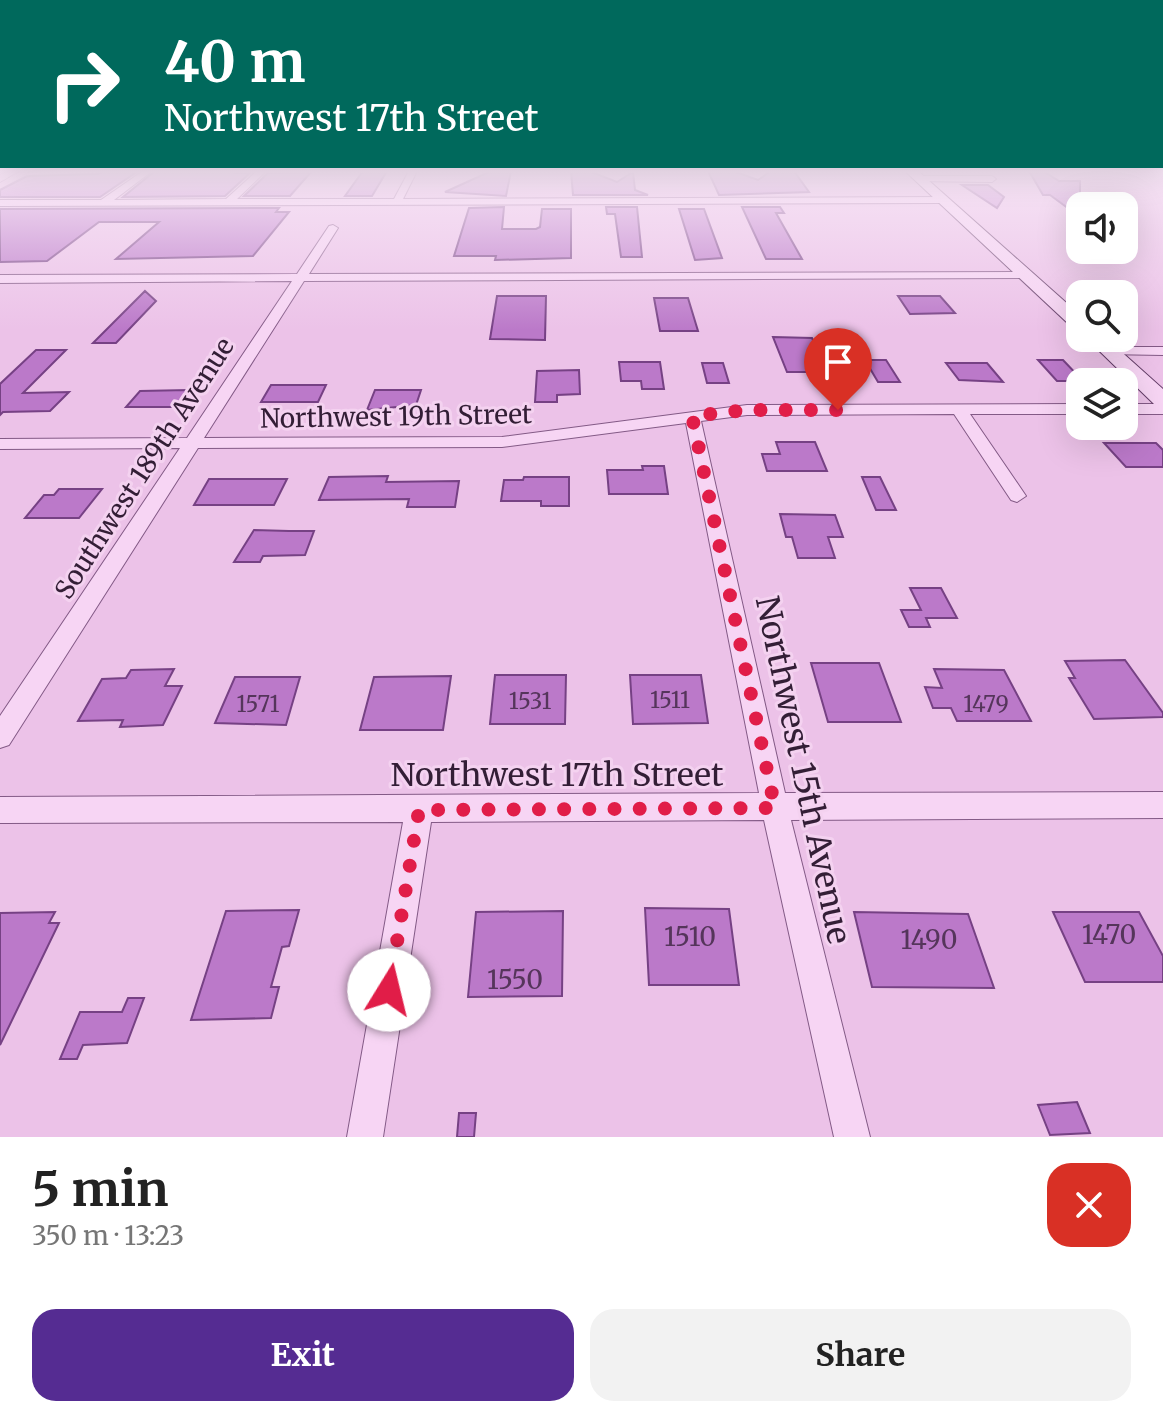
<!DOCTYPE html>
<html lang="en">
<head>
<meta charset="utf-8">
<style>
  :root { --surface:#fff; --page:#f2f2f2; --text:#222; --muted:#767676; --accent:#552c92 }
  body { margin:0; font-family:Merriweather,serif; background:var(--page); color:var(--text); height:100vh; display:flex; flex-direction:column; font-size:30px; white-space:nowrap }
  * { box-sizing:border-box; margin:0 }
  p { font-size:26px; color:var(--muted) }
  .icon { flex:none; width:44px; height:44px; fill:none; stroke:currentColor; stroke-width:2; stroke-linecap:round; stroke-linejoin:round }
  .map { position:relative; height:1137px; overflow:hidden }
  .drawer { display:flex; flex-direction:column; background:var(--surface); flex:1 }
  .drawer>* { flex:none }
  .banner { position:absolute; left:0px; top:0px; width:1164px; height:168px; box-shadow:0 8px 32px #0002; background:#00695c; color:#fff; overflow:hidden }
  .buttons { position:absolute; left:1066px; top:192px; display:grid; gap:16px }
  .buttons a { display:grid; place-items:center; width:72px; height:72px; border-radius:16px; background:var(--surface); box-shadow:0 8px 32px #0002; font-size:40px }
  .pin { position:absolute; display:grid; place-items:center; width:68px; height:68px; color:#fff; margin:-82px -34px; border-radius:50% 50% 50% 0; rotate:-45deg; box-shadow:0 0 8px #0007 }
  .pin .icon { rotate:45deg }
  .me { position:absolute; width:88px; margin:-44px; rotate:9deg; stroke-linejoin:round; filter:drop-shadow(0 0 6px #0008) }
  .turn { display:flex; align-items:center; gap:28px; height:168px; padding:0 32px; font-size:36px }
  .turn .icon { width:104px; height:104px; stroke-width:2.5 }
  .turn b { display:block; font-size:56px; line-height:68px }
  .round { display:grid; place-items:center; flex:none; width:84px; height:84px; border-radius:24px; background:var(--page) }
  .summary { display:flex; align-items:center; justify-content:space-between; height:136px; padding:0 32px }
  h1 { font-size:48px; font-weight:700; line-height:60px }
  .action { display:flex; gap:16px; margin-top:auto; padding:16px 32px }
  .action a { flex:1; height:92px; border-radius:24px; background:var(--accent); color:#fff; font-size:32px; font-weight:700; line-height:92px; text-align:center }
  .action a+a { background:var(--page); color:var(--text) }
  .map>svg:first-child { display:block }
  .building { fill:#bb79c9; stroke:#764184; stroke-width:2 }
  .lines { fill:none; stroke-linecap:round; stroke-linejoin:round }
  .street-casing { stroke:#835a86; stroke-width:2 }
  .secondary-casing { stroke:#633d67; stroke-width:2 }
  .street { fill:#f7d5f4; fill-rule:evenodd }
  .secondary { fill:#f7d5f4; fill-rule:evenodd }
  .route { stroke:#e11d48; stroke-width:14; stroke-dasharray:0 25.2 }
  .labels { text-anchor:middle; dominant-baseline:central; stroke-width:6; stroke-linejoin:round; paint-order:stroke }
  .number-label { font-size:22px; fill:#55355b }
  .street-label { font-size:26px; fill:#331e36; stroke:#f4d2f0 }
  .near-number-label { font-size:26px; fill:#55355b }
  .near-street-label { font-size:32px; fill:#331e36; stroke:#f4d2f0 }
</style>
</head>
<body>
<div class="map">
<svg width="1163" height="1137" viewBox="0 0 1163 1137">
  <rect width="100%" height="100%" fill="#ecc2e8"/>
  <!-- building -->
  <path class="building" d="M 103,171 L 138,171 L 100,197 L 0,197 L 0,190 L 27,176 L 98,174 Z
    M 155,171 L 238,171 L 234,173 L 250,173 L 225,196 L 123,197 Z
    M 363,171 L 387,171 L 372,196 L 345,196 Z
    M 491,171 L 511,171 L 506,196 L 445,192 Z
    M 571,171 L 589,171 L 617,182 L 633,172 L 635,190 L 648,195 L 573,195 Z
    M 708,171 L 733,171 L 758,180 L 771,171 L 794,171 L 809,192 L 719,195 Z
    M 1029,171 L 1043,171 L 1059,181 L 1080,181 L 1080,217 L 1050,195 L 1043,195 Z
    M 311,172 L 290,196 L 244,196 L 268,173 Z
    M 962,185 L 988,185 L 1004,197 L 997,208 Z
    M 504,207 L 502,229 L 536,229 L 540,227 L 542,209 L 571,209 L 571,258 L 495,260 L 496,256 L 454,256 L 469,208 Z
    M 606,207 L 637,207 L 642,257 L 621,257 L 615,214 L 607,214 Z
    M 742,207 L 780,207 L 784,213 L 776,213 L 802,259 L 766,259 Z
    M 279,208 L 276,212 L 289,212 L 253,256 L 116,259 L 159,222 L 99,222 L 47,261 L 0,262 L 0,209 Z
    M 679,209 L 704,209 L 722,258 L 695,260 Z
    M 145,291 L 156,301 L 116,343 L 93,343 Z
    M 497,296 L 546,296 L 545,340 L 490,339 Z
    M 898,296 L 940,296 L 955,313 L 910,314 Z
    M 654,298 L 688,298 L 698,331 L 660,331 Z
    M 773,337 L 812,338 L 833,382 L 813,382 L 808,372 L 787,372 Z
    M 36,350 L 66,350 L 23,393 L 69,392 L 50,411 L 3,412 L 0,415 L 0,384 Z
    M 865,360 L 886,360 L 900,382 L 878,382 Z
    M 1038,360 L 1063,360 L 1083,381 L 1057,381 Z
    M 619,362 L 660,362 L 664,389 L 642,389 L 641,381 L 621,381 Z
    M 702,363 L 723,363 L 729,383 L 707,383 Z
    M 946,363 L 987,363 L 1003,382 L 959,380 Z
    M 579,370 L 580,394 L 557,395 L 557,402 L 535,402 L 537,371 Z
    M 271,385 L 326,385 L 318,402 L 261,402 Z
    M 188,390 L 176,407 L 126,407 L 140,391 Z
    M 375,390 L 421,390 L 416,405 L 367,410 Z
    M 776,442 L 815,442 L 827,471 L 767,471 L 762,454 L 780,454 Z
    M 1104,443 L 1156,443 L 1163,450 L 1163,467 L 1126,467 Z
    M 642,466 L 664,466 L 668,494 L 609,494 L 607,470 L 643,470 Z
    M 388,476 L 386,482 L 459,481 L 455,507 L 407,507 L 409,499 L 319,500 L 329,477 Z
    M 524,477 L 569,477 L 569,506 L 541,506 L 541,501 L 501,501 L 504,480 L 523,480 Z
    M 862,477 L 880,477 L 896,510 L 876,510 Z
    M 209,479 L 287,479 L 274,505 L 194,505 Z
    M 59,489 L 102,489 L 79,518 L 25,518 L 44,495 L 54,495 Z
    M 780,514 L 835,515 L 843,537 L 828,537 L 835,558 L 798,558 L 792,537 L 786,537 Z
    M 254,530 L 289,531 L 314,531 L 305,555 L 263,556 L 260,562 L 234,562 Z
    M 910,588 L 941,588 L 957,618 L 926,618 L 930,627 L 909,627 L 901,610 L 921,610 Z
    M 1125,660 L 1163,713 L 1163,717 L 1094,719 L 1069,678 L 1075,678 L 1065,661 Z
    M 811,663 L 879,663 L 901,722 L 828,722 Z
    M 174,669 L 165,686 L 182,686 L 163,725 L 120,727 L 123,720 L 78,721 L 102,679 L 126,678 L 131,670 Z
    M 934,669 L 1004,670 L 1031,721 L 957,721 L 951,708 L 933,708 L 925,687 L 942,688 Z
    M 495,675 L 566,675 L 565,724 L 490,724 Z
    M 630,675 L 701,675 L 708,723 L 633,724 Z
    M 451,676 L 443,730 L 360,730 L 374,677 Z
    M 235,677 L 300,677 L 286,725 L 215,723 Z
    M 645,908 L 729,909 L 739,985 L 649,985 Z
    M 299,910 L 289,946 L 282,947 L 271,987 L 279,987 L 271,1018 L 191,1020 L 226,911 Z
    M 563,911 L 562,996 L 468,997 L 476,912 Z
    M 55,912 L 49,923 L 59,923 L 0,1045 L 0,913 Z
    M 854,912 L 968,914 L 994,988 L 872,987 Z
    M 1053,912 L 1139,912 L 1163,956 L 1163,982 L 1085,982 Z
    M 128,998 L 144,998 L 127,1043 L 83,1045 L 77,1059 L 60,1059 L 80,1012 L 122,1012 Z
    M 1077,1102 L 1090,1133 L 1050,1135 L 1038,1105 Z
    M 459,1113 L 476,1113 L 474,1137 L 457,1137 Z"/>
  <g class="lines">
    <defs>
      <path id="street" d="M 9,171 L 19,171 L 0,182 L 0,175 Z
        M 143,171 L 152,171 L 114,200 L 226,199 L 257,171 L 266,171 L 237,199 L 394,199 L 409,171 L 417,171 L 403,199 L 943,197 L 948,200 L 943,203 L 0,206 L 0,200 L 101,200 Z
        M 920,176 L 992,176 L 996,179 L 992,182 L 917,181 Z
        M 333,225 L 338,228 L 309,274 L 1026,272 L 1032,275 L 1026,278 L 304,281 L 204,438 L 502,437 L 747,405 L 1080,404 L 1080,414 L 970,414 L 1026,496 L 1017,502 L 1011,500 L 954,414 L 747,415 L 701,421 L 785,793 L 1163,792 L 1163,818 L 791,820 L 870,1137 L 834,1137 L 764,820 L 431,822 L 383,1137 L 347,1137 L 403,822 L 0,823 L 0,797 L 759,793 L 686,423 L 502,447 L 198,448 L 9,745 L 0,748 L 0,716 L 180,448 L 0,449 L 0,439 L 187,438 L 292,281 L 0,283 L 0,275 L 297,274 L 329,226 Z
        M 1109,347 L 1163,347 L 1163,355 L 1104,354 L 1104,348 Z
        M 1124,404 L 1163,404 L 1163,414 L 1124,414 Z"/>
      <path id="secondary" d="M 905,171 L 918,171 L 1080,315 L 1080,330 L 1074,329 Z
        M 1086,338 L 1106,338 L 1163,389 L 1163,406 L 1155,405 Z"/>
    </defs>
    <!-- street casing -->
    <use href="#street" class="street-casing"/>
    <!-- secondary casing -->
    <use href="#secondary" class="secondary-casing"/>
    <!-- street -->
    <use href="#street" class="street"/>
    <!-- secondary -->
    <use href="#secondary" class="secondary"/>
  </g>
  <!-- sky -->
  <linearGradient id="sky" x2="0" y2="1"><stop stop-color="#96b8cd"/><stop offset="0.52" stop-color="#f6e4f5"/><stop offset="1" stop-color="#f6e4f5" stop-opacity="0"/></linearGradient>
  <rect width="1163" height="330" fill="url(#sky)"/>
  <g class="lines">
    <!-- route -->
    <path class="route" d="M 389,990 L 419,810 L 775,808 L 692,416 L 747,410 L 838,410"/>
  </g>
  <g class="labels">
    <!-- number labels -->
    <g class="number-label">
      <text x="670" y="700">1511</text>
      <text x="530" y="701">1531</text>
      <text x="258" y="704">1571</text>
      <text x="986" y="704">1479</text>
    </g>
    <!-- street labels -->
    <g class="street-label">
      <text transform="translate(396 416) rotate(-1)">Northwest 19th Street</text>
      <text transform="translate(144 468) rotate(-57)">Southwest 189th Avenue</text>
    </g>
    <!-- near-number labels -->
    <g class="near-number-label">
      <text x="1109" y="934">1470</text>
      <text x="690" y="936">1510</text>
      <text x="929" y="939">1490</text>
      <text x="515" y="979">1550</text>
    </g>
    <!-- near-street labels -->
    <g class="near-street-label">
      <text transform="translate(803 770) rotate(78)">Northwest 15th Avenue</text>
      <text x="557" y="775">Northwest 17th Street</text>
    </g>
  </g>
</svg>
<div class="buttons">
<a><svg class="icon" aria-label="sound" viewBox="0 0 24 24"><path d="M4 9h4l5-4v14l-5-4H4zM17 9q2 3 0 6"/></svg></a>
<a><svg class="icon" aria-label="search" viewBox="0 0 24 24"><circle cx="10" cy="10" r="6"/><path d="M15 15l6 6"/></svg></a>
<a><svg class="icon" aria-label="layers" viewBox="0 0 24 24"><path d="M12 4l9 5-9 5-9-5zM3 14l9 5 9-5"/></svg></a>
</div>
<div class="pin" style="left:838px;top:410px;background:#d93025"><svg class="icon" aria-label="arrive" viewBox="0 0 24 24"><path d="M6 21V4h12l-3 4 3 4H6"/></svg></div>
<svg class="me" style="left:389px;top:990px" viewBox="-20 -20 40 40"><circle r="19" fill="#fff"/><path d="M0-13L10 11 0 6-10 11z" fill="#e11d48"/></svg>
<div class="banner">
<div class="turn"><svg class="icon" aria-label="right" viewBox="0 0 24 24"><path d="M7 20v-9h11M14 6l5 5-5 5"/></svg><div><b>40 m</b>Northwest 17th Street</div></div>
</div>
</div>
<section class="drawer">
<div class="summary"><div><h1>5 min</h1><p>350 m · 13:23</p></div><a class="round" style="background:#d93025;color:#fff"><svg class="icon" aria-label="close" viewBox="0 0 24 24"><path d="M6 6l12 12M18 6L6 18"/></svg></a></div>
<div class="action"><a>Exit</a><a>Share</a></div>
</section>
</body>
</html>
